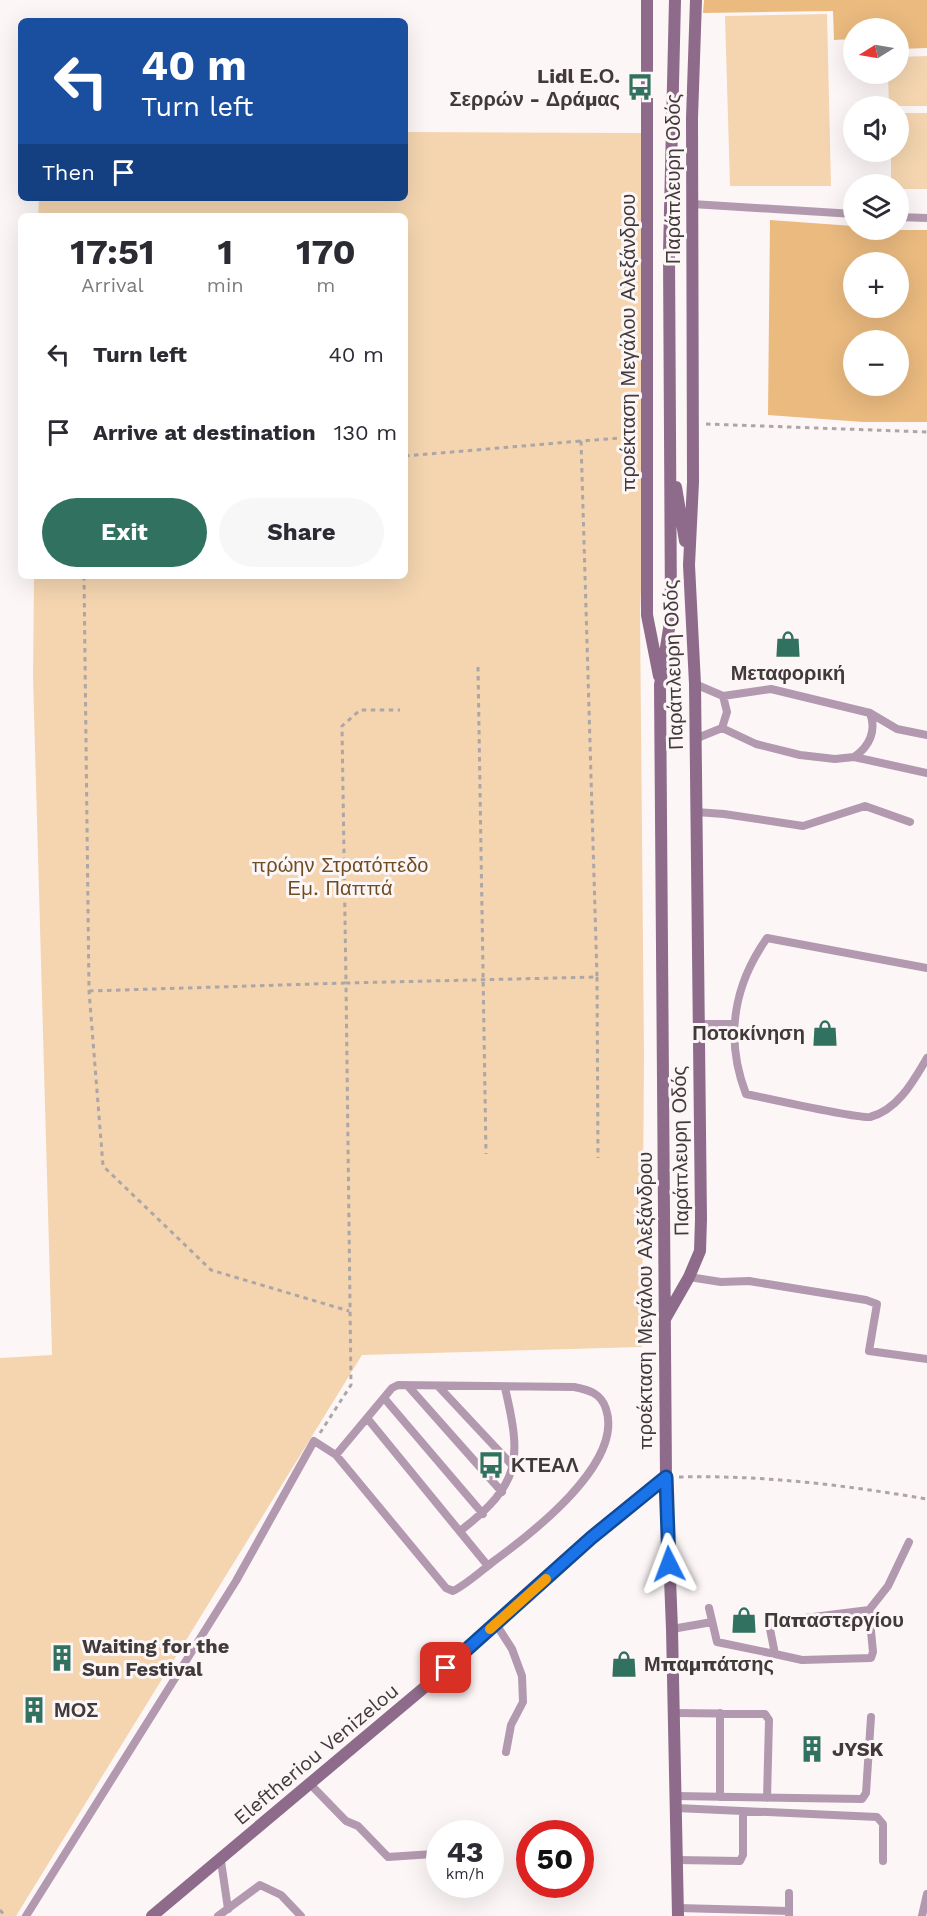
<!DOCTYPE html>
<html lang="en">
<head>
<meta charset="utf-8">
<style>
  :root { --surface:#fff; --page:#f7f7f7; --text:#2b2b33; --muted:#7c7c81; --accent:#31715f }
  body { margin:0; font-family:"Work Sans",sans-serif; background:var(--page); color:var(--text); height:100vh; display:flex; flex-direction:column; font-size:22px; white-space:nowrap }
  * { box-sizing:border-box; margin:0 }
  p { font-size:20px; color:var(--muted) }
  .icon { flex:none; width:33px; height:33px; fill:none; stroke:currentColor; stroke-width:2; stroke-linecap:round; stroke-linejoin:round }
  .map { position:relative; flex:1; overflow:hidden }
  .side { position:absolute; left:18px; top:213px; width:390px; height:366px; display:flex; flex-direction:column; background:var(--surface); border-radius:9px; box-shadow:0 6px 24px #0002 }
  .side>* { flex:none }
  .top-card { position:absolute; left:18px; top:18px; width:390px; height:183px; border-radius:9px; box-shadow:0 6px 24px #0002; background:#1a4fa0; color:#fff; overflow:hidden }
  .needle { width:39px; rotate:259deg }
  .fabs { position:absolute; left:843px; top:18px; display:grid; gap:12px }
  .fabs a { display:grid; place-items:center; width:66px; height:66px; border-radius:50%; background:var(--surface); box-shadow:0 6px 24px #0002; font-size:30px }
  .speed { position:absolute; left:426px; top:1820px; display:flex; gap:12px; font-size:30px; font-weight:700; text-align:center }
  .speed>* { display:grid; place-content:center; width:78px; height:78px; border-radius:50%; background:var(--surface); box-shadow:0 6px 24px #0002; line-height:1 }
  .speed small { font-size:15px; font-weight:400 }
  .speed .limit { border:9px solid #d22; background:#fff; color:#111 }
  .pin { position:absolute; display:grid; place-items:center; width:51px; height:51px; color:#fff; margin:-26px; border-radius:12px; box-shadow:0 3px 9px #0006 }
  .me { position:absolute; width:66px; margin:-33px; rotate:357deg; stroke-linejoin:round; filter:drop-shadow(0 0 4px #0008) }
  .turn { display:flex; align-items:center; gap:21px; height:126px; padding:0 24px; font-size:27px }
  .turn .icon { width:78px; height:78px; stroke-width:2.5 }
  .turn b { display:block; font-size:42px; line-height:51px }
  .then { display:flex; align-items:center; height:57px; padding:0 24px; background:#0003; gap:12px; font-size:22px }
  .eta { display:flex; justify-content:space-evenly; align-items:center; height:102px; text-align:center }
  .eta b { font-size:36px; font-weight:700; line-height:42px }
  .action { display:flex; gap:12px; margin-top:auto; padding:12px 24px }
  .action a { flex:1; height:69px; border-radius:36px; background:var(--accent); color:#fff; font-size:24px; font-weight:700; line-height:69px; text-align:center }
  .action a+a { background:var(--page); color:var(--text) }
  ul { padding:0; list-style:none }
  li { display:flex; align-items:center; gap:18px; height:78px; padding:0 24px }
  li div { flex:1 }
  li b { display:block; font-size:22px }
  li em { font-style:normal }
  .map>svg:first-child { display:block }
  .green { fill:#f4d5b0 }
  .forest { fill:#eaba7f; fill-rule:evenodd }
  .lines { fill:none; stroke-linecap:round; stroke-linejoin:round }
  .path { stroke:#ada6a7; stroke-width:3; stroke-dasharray:4.5 4.5; stroke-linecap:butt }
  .lane { stroke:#b299af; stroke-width:8 }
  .secondary { stroke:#8e6b8b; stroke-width:12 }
  .route-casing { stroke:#114b97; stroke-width:15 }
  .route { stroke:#1a73e8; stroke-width:10 }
  .slow { stroke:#f59e0b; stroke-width:10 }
  .labels { text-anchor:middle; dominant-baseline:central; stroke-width:6; stroke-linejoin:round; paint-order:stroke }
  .poi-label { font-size:20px; font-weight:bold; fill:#403a3b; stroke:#fdf6f7; text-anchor:start }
  .street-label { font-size:20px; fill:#403a3b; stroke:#fdf6f7 }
  .park-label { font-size:20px; fill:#6f4d22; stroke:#fdf6f7 }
</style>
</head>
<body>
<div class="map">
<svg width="927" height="1916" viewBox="0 0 927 1916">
  <rect width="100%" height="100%" fill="#fdf6f7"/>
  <!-- green -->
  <path class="green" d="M 827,14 L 831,186 L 730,186 L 725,16 Z
    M 927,56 L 927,106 L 889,106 L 888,74 L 898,74 L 899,57 Z
    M 899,113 L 927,113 L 927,189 L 899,189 L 898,184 L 891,184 L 891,152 L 898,152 Z
    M 405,132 L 641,133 L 646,477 L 640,612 L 644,1055 L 642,1347 L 362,1355 L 16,1916 L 0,1916 L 0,1358 L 52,1355 L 33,677 L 34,576 L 405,576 L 405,216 L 38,216 L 39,198 L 405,198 Z"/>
  <!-- forest -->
  <path class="forest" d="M 704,0 L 927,0 L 927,48 L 899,49 L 898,28 L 854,28 L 853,39 L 834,40 L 833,11 L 703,13 Z
    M 770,220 L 853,226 L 854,230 L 927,230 L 927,422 L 863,422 L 768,415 ZM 854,262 L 898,262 L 898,308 L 854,308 ZM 854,340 L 898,340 L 898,386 L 854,386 Z"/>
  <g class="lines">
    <!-- path -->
    <path class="path" d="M 706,424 L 927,432
      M 405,456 L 581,441
      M 84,576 L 89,991 L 103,1166 L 211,1270 L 349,1311
      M 478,667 L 486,1154
      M 597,977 L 598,1158
      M 89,991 L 346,983 L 342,726 L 360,710 L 400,710
      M 320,1433 L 351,1385 L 346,983 L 597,977 L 581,441 L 635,437
      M 679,1477 C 763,1475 844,1485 927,1499
      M 0,1910 L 5,1916"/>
    <!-- lane -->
    <path class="lane" d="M 692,204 L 854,214
      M 898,217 L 927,218
      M 695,684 L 723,696 L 771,689 L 870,713 L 897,729 L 927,735
      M 722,728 L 727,712 L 723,696
      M 695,739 L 722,728 L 756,744 L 800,755 L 835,759 L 854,757 L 927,773
      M 854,757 C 869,747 877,731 870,713
      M 696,812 L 724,814 L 803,826 L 865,806 L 910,822
      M 927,968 L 767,938 C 733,986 725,1039 746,1094 C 765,1098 858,1119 870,1117 C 898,1110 914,1080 927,1058
      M 697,1024 L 734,1024
      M 689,1277 L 721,1282 L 749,1281 L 866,1300 L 877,1304 L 869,1351 L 927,1359
      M 408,1386 L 502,1492
      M 438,1386 L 513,1466
      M 384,1398 L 483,1514
      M 367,1418 L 488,1566
      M 460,1531 C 521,1484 522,1460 505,1388
      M 709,1608 L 717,1642 L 775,1654 L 770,1629 L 773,1622 L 869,1610
      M 496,1624 L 512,1649 L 522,1676 L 523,1702 L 511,1725 L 506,1752
      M 672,1629 L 712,1622
      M 775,1654 L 802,1660 L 871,1658 L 873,1652 L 869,1610 L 888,1586 L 909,1542
      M 674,1713 L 765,1714 L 769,1720 L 767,1798
      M 720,1713 L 720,1797
      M 310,1784 L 346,1821 L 358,1826 L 388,1857 L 433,1854 L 440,1849
      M 676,1796 L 862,1799 L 866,1793 L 871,1717
      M 676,1808 L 877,1817 L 883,1824 L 883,1861
      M 677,1860 L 740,1861 L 743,1855 L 743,1811
      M 221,1861 L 228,1909
      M 678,1908 L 789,1911
      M 26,1916 L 236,1581 L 314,1441 L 336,1455 L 446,1588 L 453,1591 C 467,1584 481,1571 494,1561 C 531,1534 624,1463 606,1409 C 601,1393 589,1390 574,1387 L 398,1385 L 392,1388 L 336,1455
      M 218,1916 L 260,1885 L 281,1895 L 301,1916
      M 789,1916 L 789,1893
      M 922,1916 L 927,1894"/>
    <!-- secondary -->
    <path class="secondary" d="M 647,0 L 647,615 L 659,676
      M 675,0 L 669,253 L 671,616 L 660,685 L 666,1477 L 672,1629 L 678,1916
      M 676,487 L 685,541
      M 665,1319 L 689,1277 L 700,1251 L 701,1219 L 695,684 L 689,565 L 693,482 L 692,118 L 696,0
      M 152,1916 L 432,1681 L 591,1538 L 666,1477"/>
  </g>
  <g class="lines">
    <defs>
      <path id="route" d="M 446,1668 L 591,1538 L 666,1477 L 669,1564"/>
    </defs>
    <!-- route casing -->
    <use href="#route" class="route-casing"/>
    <!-- route -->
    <use href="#route" class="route"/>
    <!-- slow -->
    <path class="slow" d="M 490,1629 L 546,1579"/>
  </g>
  <!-- icons -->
  <defs>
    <symbol id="bus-bare" viewBox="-9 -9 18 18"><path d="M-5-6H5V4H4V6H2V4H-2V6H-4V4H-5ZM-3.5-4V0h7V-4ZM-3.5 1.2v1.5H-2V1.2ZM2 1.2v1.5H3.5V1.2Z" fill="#31715f" stroke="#fdf6f7" stroke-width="2.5" paint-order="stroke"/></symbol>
    <symbol id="shop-bare" viewBox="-9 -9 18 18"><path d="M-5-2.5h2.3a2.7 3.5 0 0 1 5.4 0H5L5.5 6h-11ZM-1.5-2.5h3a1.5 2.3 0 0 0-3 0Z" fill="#31715f" stroke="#fdf6f7" stroke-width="2.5" paint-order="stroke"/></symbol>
    <symbol id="building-bare" viewBox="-9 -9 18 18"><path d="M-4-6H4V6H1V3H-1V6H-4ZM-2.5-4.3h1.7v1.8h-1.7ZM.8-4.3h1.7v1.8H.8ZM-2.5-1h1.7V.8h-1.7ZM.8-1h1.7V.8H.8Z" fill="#31715f" stroke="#fdf6f7" stroke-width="2.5" paint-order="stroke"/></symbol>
  </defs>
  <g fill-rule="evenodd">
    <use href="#bus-bare" x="621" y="68" width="38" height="38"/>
    <use href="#shop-bare" x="769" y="625" width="38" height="38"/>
    <use href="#shop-bare" x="806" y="1014" width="38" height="38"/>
    <use href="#bus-bare" x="472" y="1446" width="38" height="38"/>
    <use href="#shop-bare" x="725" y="1601" width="38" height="38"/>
    <use href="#building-bare" x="43" y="1639" width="38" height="38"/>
    <use href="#shop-bare" x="605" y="1645" width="38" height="38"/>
    <use href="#building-bare" x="15" y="1691" width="38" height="38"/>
    <use href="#building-bare" x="793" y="1730" width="38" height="38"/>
  </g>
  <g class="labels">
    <!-- poi labels -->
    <g class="poi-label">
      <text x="620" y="76" text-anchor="end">Lidl Ε.Ο.<tspan x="620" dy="23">Σερρών - Δράμας</tspan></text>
      <text x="788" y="673" text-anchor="middle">Μεταφορική</text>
      <text x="805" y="1033" text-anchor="end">Ποτοκίνηση</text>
      <text x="511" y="1465">ΚΤΕΑΛ</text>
      <text x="764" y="1620">Παπαστεργίου</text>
      <text x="82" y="1646">Waiting for the<tspan x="82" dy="23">Sun Festival</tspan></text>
      <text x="644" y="1664">Μπαμπάτσης</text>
      <text x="54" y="1710">ΜΟΣ</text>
      <text x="832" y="1749">JYSK</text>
    </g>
    <!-- street labels -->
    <g class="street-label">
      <text transform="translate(673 179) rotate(-90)">Παράπλευρη Οδός</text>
      <text transform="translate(628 343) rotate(-90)">προέκταση Μεγάλου Αλεξάνδρου</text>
      <text transform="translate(673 665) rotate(-92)">Παράπλευρη Οδός</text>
      <text transform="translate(680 1151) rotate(-91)">Παράπλευρη Οδός</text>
      <text transform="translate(645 1301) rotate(-90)">προέκταση Μεγάλου Αλεξάνδρου</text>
      <text transform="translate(316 1754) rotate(-40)">Eleftheriou Venizelou</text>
    </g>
    <!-- park labels -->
    <g class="park-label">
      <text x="340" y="865">πρώην Στρατόπεδο<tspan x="340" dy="23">Εμ. Παππά</tspan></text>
    </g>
  </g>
</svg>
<div class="fabs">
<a><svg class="needle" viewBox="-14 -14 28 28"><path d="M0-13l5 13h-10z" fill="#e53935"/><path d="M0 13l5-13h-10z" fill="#7c7c81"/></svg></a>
<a><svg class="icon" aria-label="sound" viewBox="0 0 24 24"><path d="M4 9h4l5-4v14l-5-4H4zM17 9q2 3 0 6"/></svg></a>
<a><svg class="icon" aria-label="layers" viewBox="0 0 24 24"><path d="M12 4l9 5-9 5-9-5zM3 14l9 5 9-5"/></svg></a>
<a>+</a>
<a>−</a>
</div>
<div class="speed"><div>43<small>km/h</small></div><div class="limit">50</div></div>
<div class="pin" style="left:446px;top:1668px;background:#d93025"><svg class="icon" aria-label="arrive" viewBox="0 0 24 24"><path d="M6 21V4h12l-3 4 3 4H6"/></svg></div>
<svg class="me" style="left:669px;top:1564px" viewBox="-20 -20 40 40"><path d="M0-17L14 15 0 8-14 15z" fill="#1a73e8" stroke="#fff" stroke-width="4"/></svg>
<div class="top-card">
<div class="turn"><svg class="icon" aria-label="left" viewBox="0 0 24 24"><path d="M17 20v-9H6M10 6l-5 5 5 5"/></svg><div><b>40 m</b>Turn left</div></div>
<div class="then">Then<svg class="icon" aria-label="arrive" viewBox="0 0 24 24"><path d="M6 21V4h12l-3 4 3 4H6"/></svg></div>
</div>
<section class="side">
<div class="eta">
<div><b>17:51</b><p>Arrival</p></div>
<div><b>1</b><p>min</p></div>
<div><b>170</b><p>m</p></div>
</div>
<ul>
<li><svg class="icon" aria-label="left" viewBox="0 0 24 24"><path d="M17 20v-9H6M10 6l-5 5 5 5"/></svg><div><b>Turn left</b></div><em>40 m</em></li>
<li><svg class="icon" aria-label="arrive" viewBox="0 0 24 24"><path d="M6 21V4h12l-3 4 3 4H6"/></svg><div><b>Arrive at destination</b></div><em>130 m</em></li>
</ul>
<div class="action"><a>Exit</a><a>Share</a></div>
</section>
</div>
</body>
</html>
